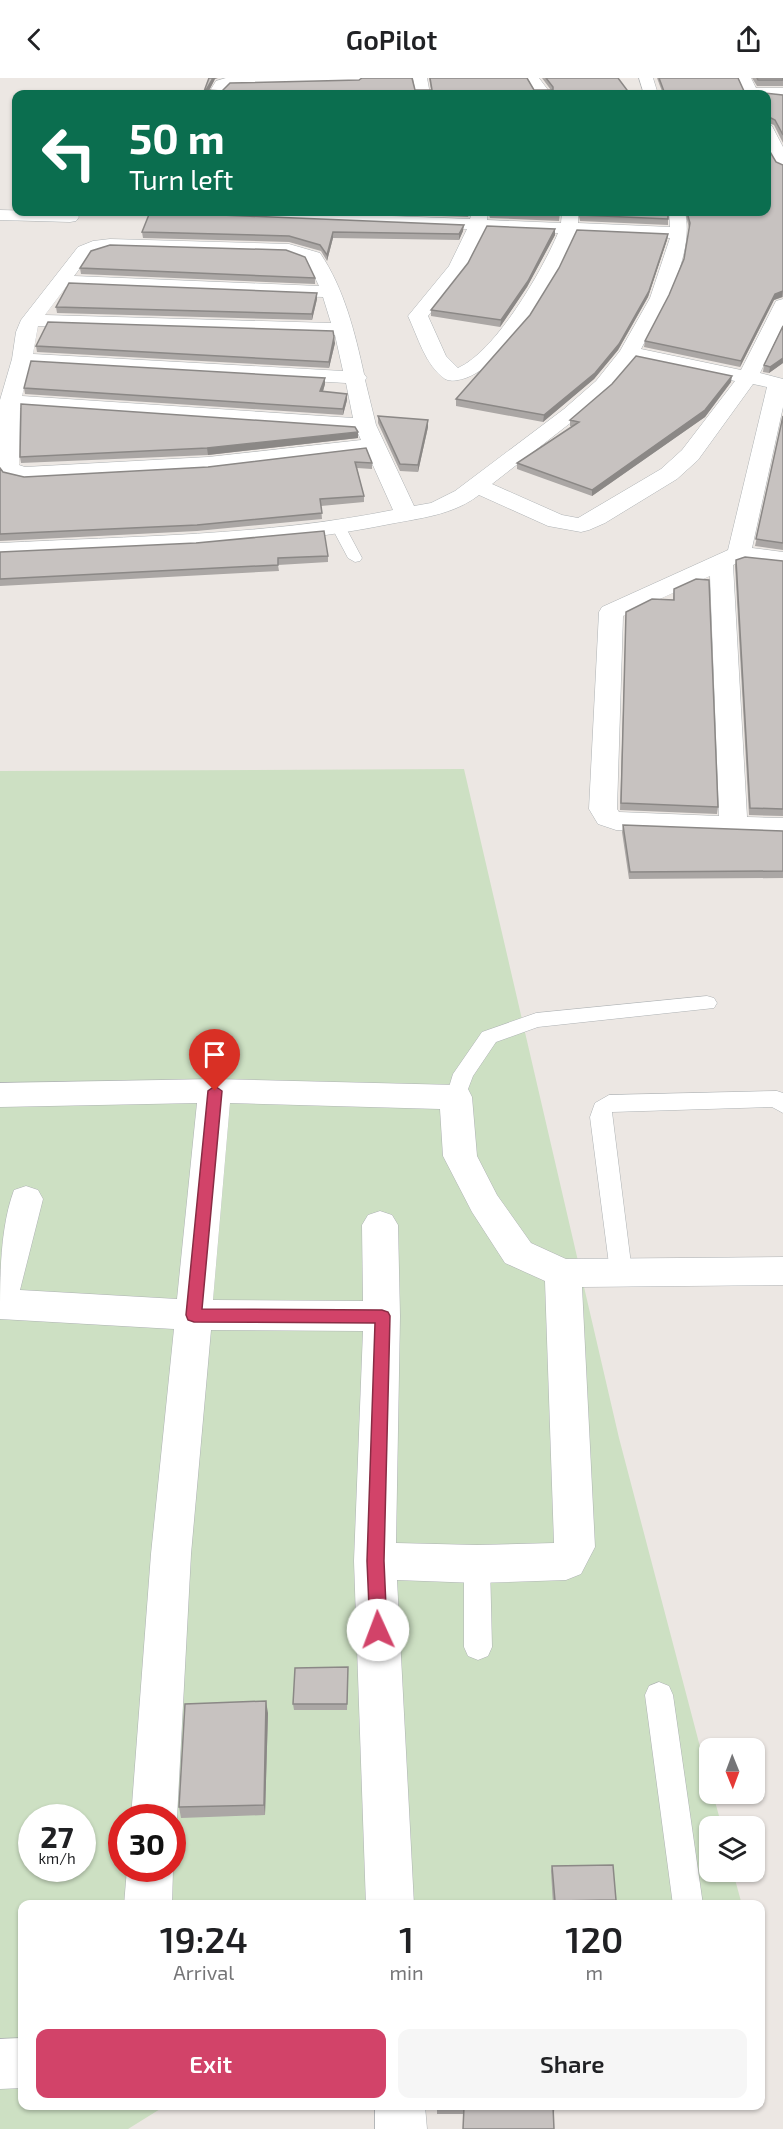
<!DOCTYPE html>
<html lang="en">
<head>
<meta charset="utf-8">
<style>
  :root { --surface:#fff; --page:#f6f6f6; --text:#202124; --muted:#757577; --accent:#d24369 }
  body { margin:0; font-family:"Exo 2",sans-serif; background:var(--page); color:var(--text); height:100vh; display:flex; flex-direction:column; font-size:22px; white-space:nowrap }
  * { box-sizing:border-box; margin:0 }
  p { font-size:20px; color:var(--muted) }
  .icon { flex:none; width:33px; height:33px; fill:none; stroke:currentColor; stroke-width:2; stroke-linecap:round; stroke-linejoin:round }
  .map { position:relative; flex:1; overflow:hidden }
  .side { position:absolute; left:18px; top:1822px; width:747px; height:210px; display:flex; flex-direction:column; background:var(--surface); border-radius:12px; box-shadow:0 2px 4px #0004 }
  .side>* { flex:none }
  .hud { position:absolute; left:12px; top:12px; width:759px; height:126px; border-radius:12px; box-shadow:0 2px 4px #0004; background:#0b6e4f; color:#fff; overflow:hidden }
  .needle { width:39px; rotate:179deg }
  .buttons { position:absolute; left:699px; top:1660px; display:grid; gap:12px }
  .buttons a { display:grid; place-items:center; width:66px; height:66px; border-radius:12px; background:var(--surface); box-shadow:0 2px 4px #0004; font-size:30px }
  .speed { position:absolute; left:18px; top:1726px; display:flex; gap:12px; font-size:30px; font-weight:700; text-align:center }
  .speed>* { display:grid; place-content:center; width:78px; height:78px; border-radius:50%; background:var(--surface); box-shadow:0 2px 4px #0004; line-height:1 }
  .speed small { font-size:15px; font-weight:400 }
  .speed .limit { border:9px solid #d22; background:#fff; color:#111 }
  .pin { position:absolute; display:grid; place-items:center; width:51px; height:51px; color:#fff; margin:-62px -26px; border-radius:50% 50% 50% 0; rotate:-45deg; box-shadow:0 0 6px #0007 }
  .pin .icon { rotate:45deg }
  .me { position:absolute; width:66px; margin:-33px; rotate:358deg; stroke-linejoin:round; filter:drop-shadow(0 0 4px #0008) }
  .turn { display:flex; align-items:center; gap:21px; height:126px; padding:0 18px; font-size:27px }
  .turn .icon { width:78px; height:78px; stroke-width:2.5 }
  .turn b { display:block; font-size:42px; line-height:51px }
  .eta { display:flex; justify-content:space-evenly; align-items:center; height:102px; text-align:center }
  .eta b { font-size:36px; font-weight:600; line-height:42px }
  .action { display:flex; gap:12px; margin-top:auto; padding:12px 18px }
  .action a { flex:1; height:69px; border-radius:12px; background:var(--accent); color:#fff; font-size:24px; font-weight:600; line-height:69px; text-align:center }
  .action a+a { background:var(--page); color:var(--text) }
  header { display:flex; justify-content:space-between; align-items:center; height:78px; padding:0 18px; background:var(--surface); font-size:27px; font-weight:600 }
  .map>svg:first-child { display:block }
  .green { fill:#cde0c3; fill-rule:evenodd }
  .lines { fill:none; stroke-linecap:round; stroke-linejoin:round }
  .lane-casing { stroke:#aeb2b4; stroke-width:1 }
  .street-casing { stroke:#aeb2b4; stroke-width:1 }
  .lane { fill:#fff; fill-rule:evenodd }
  .street { fill:#fff; fill-rule:evenodd }
  .wall { fill:#aba7a5 }
  .shaded-wall { fill:#8b8886 }
  .building { fill:#c7c2c0; stroke:#8b8886; stroke-width:1.5 }
  .route { fill:#d24369; stroke:#882c44; stroke-width:1.5 }
</style>
</head>
<body>
<header><svg class="icon" aria-label="back" viewBox="0 0 24 24"><path d="M15 5l-7 7 7 7"/></svg>GoPilot<svg class="icon" aria-label="share" viewBox="0 0 24 24"><path d="M12 15V3M7 8l5-5 5 5M5 13v7h14v-7"/></svg></header>
<div class="map">
<svg width="783" height="2051" viewBox="0 0 783 2051">
  <rect width="100%" height="100%" fill="#ece7e3"/>
  <!-- green -->
  <path class="green" d="M 464,691 L 619,1360 L 709,1703 L 710,1716 L 713,1716 L 722,1749 L 710,1749 L 710,1794 L 733,1794 L 742,1827 L 22,1827 L 22,2028 L 165,2028 L 128,2051 L 0,2051 L 0,693 ZM 32,1740 L 82,1740 L 82,1791 L 32,1791 ZM 122,1740 L 172,1740 L 172,1791 L 122,1791 Z"/>
  <g class="lines">
    <defs>
      <path id="lane" d="M 339,446 L 346,450 L 362,480 L 360,483 L 355,484 L 348,480 L 332,450 Z
        M 707,918 L 714,920 L 717,925 L 714,930 L 538,949 L 496,964 L 473,998 L 463,1024 L 456,1027 L 449,1024 L 446,1019 L 453,996 L 482,954 L 536,935 Z
        M 777,1013 L 783,1015 L 783,1035 L 772,1029 L 612,1034 L 632,1194 L 629,1200 L 621,1203 L 613,1200 L 610,1194 L 590,1039 L 595,1025 L 609,1017 Z
        M 477,1474 L 486,1478 L 490,1486 L 492,1569 L 488,1578 L 478,1582 L 468,1578 L 464,1569 L 464,1486 L 468,1478 Z
        M 659,1604 L 669,1608 L 673,1617 L 703,1827 L 673,1827 L 645,1617 L 649,1608 Z"/>
      <path id="street" d="M 226,0 L 366,0 L 366,1 L 359,5 L 229,8 L 222,16 L 208,16 L 216,3 Z
        M 413,0 L 427,0 L 430,16 L 416,16 Z
        M 525,0 L 539,0 L 551,16 L 536,16 Z
        M 639,0 L 653,0 L 658,16 L 644,16 Z
        M 737,0 L 751,0 L 756,10 L 783,10 L 783,20 L 744,16 Z
        M 766,46 L 772,48 L 783,69 L 783,91 L 777,89 L 766,69 Z
        M 0,132 L 70,134 L 76,135 L 79,139 L 76,143 L 70,144 L 0,142 Z
        M 167,134 L 288,134 L 470,141 L 472,134 L 488,134 L 487,142 L 561,145 L 562,134 L 578,134 L 578,145 L 670,149 L 669,134 L 685,134 C 695,178 661,233 641,271 L 741,292 L 774,227 L 776,223 L 783,221 L 783,247 L 760,295 L 783,301 L 783,329 L 752,470 L 783,474 L 783,488 L 742,483 L 733,487 L 747,739 L 783,740 L 783,758 L 616,752 L 598,746 L 589,731 L 599,534 L 602,529 L 728,472 L 767,309 L 753,306 L 698,382 L 677,401 L 605,445 L 589,452 L 581,454 L 548,448 L 479,417 C 453,437 421,440 390,446 C 263,472 130,472 0,479 L 0,465 C 131,458 265,458 393,432 L 367,374 L 208,393 L 25,403 L 5,398 L 0,392 L 0,322 L 12,281 L 16,254 L 21,242 L 78,169 L 93,163 L 110,161 L 289,166 L 320,175 C 344,210 355,255 364,296 L 367,300 L 365,302 L 376,347 L 414,428 L 431,425 L 455,413 L 564,331 L 596,303 L 620,273 L 650,220 L 670,160 L 575,156 C 559,197 504,295 458,302 C 454,303 449,303 445,301 C 425,287 418,259 408,238 L 449,188 L 467,151 L 175,139 L 169,138 ZM 485,152 L 558,155 C 542,193 496,273 458,290 L 446,278 L 428,238 L 466,190 ZM 110,171 L 287,176 L 307,183 L 319,208 L 74,198 L 90,177 ZM 66,209 L 323,219 L 331,245 L 45,237 ZM 38,248 L 335,257 L 343,293 L 33,276 ZM 634,282 L 735,303 L 682,372 L 661,391 L 578,440 L 562,437 L 492,406 L 578,339 L 610,311 ZM 30,287 L 346,305 L 353,340 L 22,318 ZM 20,330 L 357,353 L 361,362 L 208,379 L 25,389 L 19,387 ZM 710,498 L 719,738 L 619,734 L 617,731 L 623,538 Z
        M 215,1001 L 456,1007 L 468,1011 L 472,1019 L 477,1078 L 497,1117 L 531,1165 L 566,1181 L 783,1179 L 783,1207 L 582,1209 L 595,1469 L 581,1496 L 566,1502 L 477,1505 L 397,1502 L 414,1827 L 366,1827 L 354,1483 L 363,1253 L 211,1252 L 191,1476 L 177,1740 L 172,1750 L 172,1740 L 131,1740 L 151,1476 L 174,1251 L 0,1241 C 0,1198 0,1150 14,1112 L 26,1108 L 38,1112 L 43,1121 L 20,1212 L 177,1221 L 197,1025 L 0,1029 L 0,1005 ZM 230,1025 L 440,1031 L 443,1078 L 472,1134 L 505,1185 L 545,1203 L 554,1465 L 477,1467 L 396,1465 L 400,1238 L 398,1147 L 392,1137 L 380,1133 L 368,1137 L 362,1147 L 363,1223 L 213,1222 Z
        M 172,1789 L 173,1791 L 172,1827 L 124,1827 L 127,1791 L 172,1791 Z
        M 22,1960 L 22,2010 L 0,2011 L 0,1961 Z
        M 375,2028 L 425,2028 L 427,2051 L 375,2051 Z"/>
    </defs>
    <!-- lane casing -->
    <use href="#lane" class="lane-casing"/>
    <!-- street casing -->
    <use href="#street" class="street-casing"/>
    <!-- lane -->
    <use href="#lane" class="lane"/>
    <!-- street -->
    <use href="#street" class="street"/>
  </g>
  <!-- wall -->
  <path class="wall" d="M 429,0 L 527,0 L 534,12 L 551,12 L 542,0 L 618,0 L 630,16 L 203,16 L 215,1 L 209,13 L 431,12 Z
    M 657,0 L 738,0 L 744,13 L 783,17 L 783,65 L 774,47 L 766,44 L 766,16 L 663,16 Z
    M 752,0 L 783,0 L 783,8 L 757,8 Z
    M 776,84 L 783,87 L 783,219 L 774,222 L 740,289 L 644,269 L 645,263 L 669,217 L 684,181 L 689,150 L 685,134 L 766,134 Z
    M 334,134 L 470,134 L 468,139 Z
    M 488,134 L 560,134 L 559,143 L 490,140 Z
    M 578,134 L 668,134 L 668,147 L 580,143 Z
    M 174,135 L 463,153 L 459,162 L 333,160 L 327,183 L 321,173 L 289,164 L 143,160 L 142,154 Z
    M 555,151 L 555,157 L 527,209 L 500,249 L 431,238 L 431,232 Z
    M 668,156 L 667,162 L 648,219 L 618,272 L 594,301 L 543,344 L 456,328 L 456,321 Z
    M 80,190 L 315,200 L 315,206 L 81,196 Z
    M 317,221 L 312,242 L 57,235 L 56,229 Z
    M 783,248 L 783,285 L 769,295 L 763,294 L 764,287 Z
    M 335,265 L 329,290 L 37,274 L 36,268 Z
    M 325,300 L 325,306 L 323,313 L 347,322 L 343,337 L 25,316 L 24,310 Z
    M 731,304 L 705,339 L 592,418 L 517,391 L 517,385 L 572,349 L 570,348 L 570,342 Z
    M 378,338 L 428,342 L 428,349 L 418,394 L 400,393 L 378,345 Z
    M 783,338 L 783,472 L 755,468 Z
    M 358,354 L 358,360 L 208,377 L 21,385 L 20,379 Z
    M 366,370 L 372,385 L 372,391 L 357,390 L 364,418 L 364,424 L 321,428 L 322,441 L 197,453 L 0,463 L 0,390 L 3,394 L 24,399 L 208,389 Z
    M 0,474 L 328,478 L 328,484 L 278,487 L 279,493 L 0,508 Z
    M 736,482 L 783,483 L 783,738 L 749,737 L 735,488 Z
    M 674,511 L 718,729 L 717,736 L 620,732 L 626,534 L 673,522 Z
    M 623,747 L 783,753 L 783,800 L 629,801 L 622,754 Z
    M 348,1589 L 347,1632 L 294,1632 L 293,1626 Z
    M 268,1635 L 265,1737 L 181,1740 L 179,1729 Z
    M 552,1788 L 616,1822 L 615,1827 L 553,1827 L 551,1793 Z
    M 437,2028 L 555,2028 L 554,2034 L 554,2051 L 463,2051 L 463,2036 L 437,2036 Z"/>
  <!-- shaded-wall -->
  <path class="shaded-wall" d="M 213,0 L 218,0 L 215,1 L 207,16 L 206,12 Z
    M 464,147 L 463,153 L 459,162 L 459,156 Z
    M 555,151 L 555,157 L 527,209 L 500,249 L 501,242 Z
    M 333,154 L 333,160 L 327,183 L 327,177 Z
    M 668,156 L 667,162 L 648,219 L 618,272 L 594,301 L 543,344 L 544,337 Z
    M 783,213 L 782,219 L 774,222 L 740,289 L 741,283 L 775,216 Z
    M 317,215 L 317,221 L 312,242 L 312,236 Z
    M 334,259 L 335,265 L 329,290 L 329,284 Z
    M 783,280 L 783,285 L 769,295 L 770,289 Z
    M 732,298 L 731,304 L 705,339 L 592,418 L 592,412 Z
    M 325,300 L 325,306 L 321,320 L 320,313 Z
    M 347,316 L 347,322 L 343,337 L 343,331 Z
    M 428,342 L 428,349 L 418,394 L 418,387 Z
    M 358,354 L 358,360 L 208,377 L 207,370 Z
    M 266,1623 L 268,1635 L 265,1737 L 264,1727 Z"/>
  <!-- building -->
  <path class="building" d="M 209,0 L 213,0 L 206,12 L 222,13 L 230,5 L 359,2 L 362,0 L 412,0 L 415,12 L 432,12 L 430,0 L 527,0 L 534,12 L 553,12 L 553,9 L 546,0 L 618,0 L 630,16 L 203,16 Z
    M 659,0 L 738,0 L 744,13 L 783,17 L 783,57 L 775,42 L 767,38 L 766,39 L 766,16 L 665,16 Z
    M 757,0 L 783,0 L 783,2 L 758,2 Z
    M 766,67 L 776,84 L 783,87 L 783,213 L 775,216 L 741,283 L 645,263 L 669,217 L 684,181 L 690,145 L 687,134 L 766,134 Z
    M 150,134 L 167,134 L 174,135 L 464,147 L 459,156 L 333,154 L 327,177 L 320,167 L 289,158 L 142,154 Z
    M 490,134 L 560,134 L 559,137 Z
    M 580,134 L 668,134 L 668,141 L 581,137 Z
    M 487,148 L 555,151 L 528,203 L 501,242 L 431,232 L 468,185 Z
    M 577,152 L 668,156 L 649,213 L 619,266 L 595,295 L 544,337 L 456,321 L 530,237 L 559,190 Z
    M 110,167 L 286,172 L 305,179 L 315,200 L 80,190 L 91,173 Z
    M 69,205 L 317,215 L 312,236 L 56,229 Z
    M 48,244 L 333,253 L 334,259 L 329,284 L 36,268 Z
    M 783,248 L 783,280 L 770,289 L 764,287 Z
    M 636,278 L 732,298 L 705,332 L 592,412 L 517,385 L 579,344 L 570,342 L 612,306 Z
    M 31,283 L 325,300 L 320,313 L 347,316 L 343,331 L 24,310 Z
    M 21,326 L 355,349 L 358,354 L 207,370 L 20,379 Z
    M 378,338 L 428,342 L 418,387 L 400,386 Z
    M 783,338 L 783,465 L 756,461 Z
    M 366,370 L 372,385 L 355,384 L 364,418 L 320,421 L 322,435 L 197,447 L 0,456 L 0,390 L 3,394 L 24,399 L 208,389 Z
    M 324,453 L 328,478 L 278,480 L 278,487 L 0,501 L 0,474 L 196,465 Z
    M 745,479 L 783,483 L 783,731 L 750,730 L 736,482 Z
    M 696,501 L 709,502 L 718,729 L 621,725 L 626,534 L 652,521 L 674,522 L 674,511 Z
    M 623,747 L 783,753 L 783,793 L 630,794 Z
    M 348,1589 L 347,1626 L 293,1626 L 295,1590 Z
    M 266,1623 L 264,1727 L 179,1729 L 185,1626 Z
    M 613,1787 L 616,1822 L 555,1823 L 552,1788 Z
    M 437,2028 L 553,2028 L 554,2051 L 463,2051 L 464,2029 L 437,2030 Z"/>
  <!-- route -->
  <path class="route" d="M 215,1008 L 222,1013 L 202,1231 L 382,1232 L 388,1234 L 390,1238 L 384,1483 L 387,1552 L 384,1558 L 378,1560 L 372,1558 L 370,1552 L 367,1483 L 375,1245 L 194,1244 L 188,1242 L 186,1237 L 208,1013 Z"/>
</svg>
<div class="buttons">
<a><svg class="needle" viewBox="-14 -14 28 28"><path d="M0-13l5 13h-10z" fill="#e53935"/><path d="M0 13l5-13h-10z" fill="#757577"/></svg></a>
<a><svg class="icon" aria-label="layers" viewBox="0 0 24 24"><path d="M12 4l9 5-9 5-9-5zM3 14l9 5 9-5"/></svg></a>
</div>
<div class="speed"><div>27<small>km/h</small></div><div class="limit">30</div></div>
<div class="pin" style="left:215px;top:1013px;background:#d93025"><svg class="icon" aria-label="arrive" viewBox="0 0 24 24"><path d="M6 21V4h12l-3 4 3 4H6"/></svg></div>
<svg class="me" style="left:378px;top:1552px" viewBox="-20 -20 40 40"><circle r="19" fill="#fff"/><path d="M0-13L10 11 0 6-10 11z" fill="#d24369"/></svg>
<div class="hud">
<div class="turn"><svg class="icon" aria-label="left" viewBox="0 0 24 24"><path d="M17 20v-9H6M10 6l-5 5 5 5"/></svg><div><b>50 m</b>Turn left</div></div>
</div>
<section class="side">
<div class="eta">
<div><b>19:24</b><p>Arrival</p></div>
<div><b>1</b><p>min</p></div>
<div><b>120</b><p>m</p></div>
</div>
<div class="action"><a>Exit</a><a>Share</a></div>
</section>
</div>
</body>
</html>
